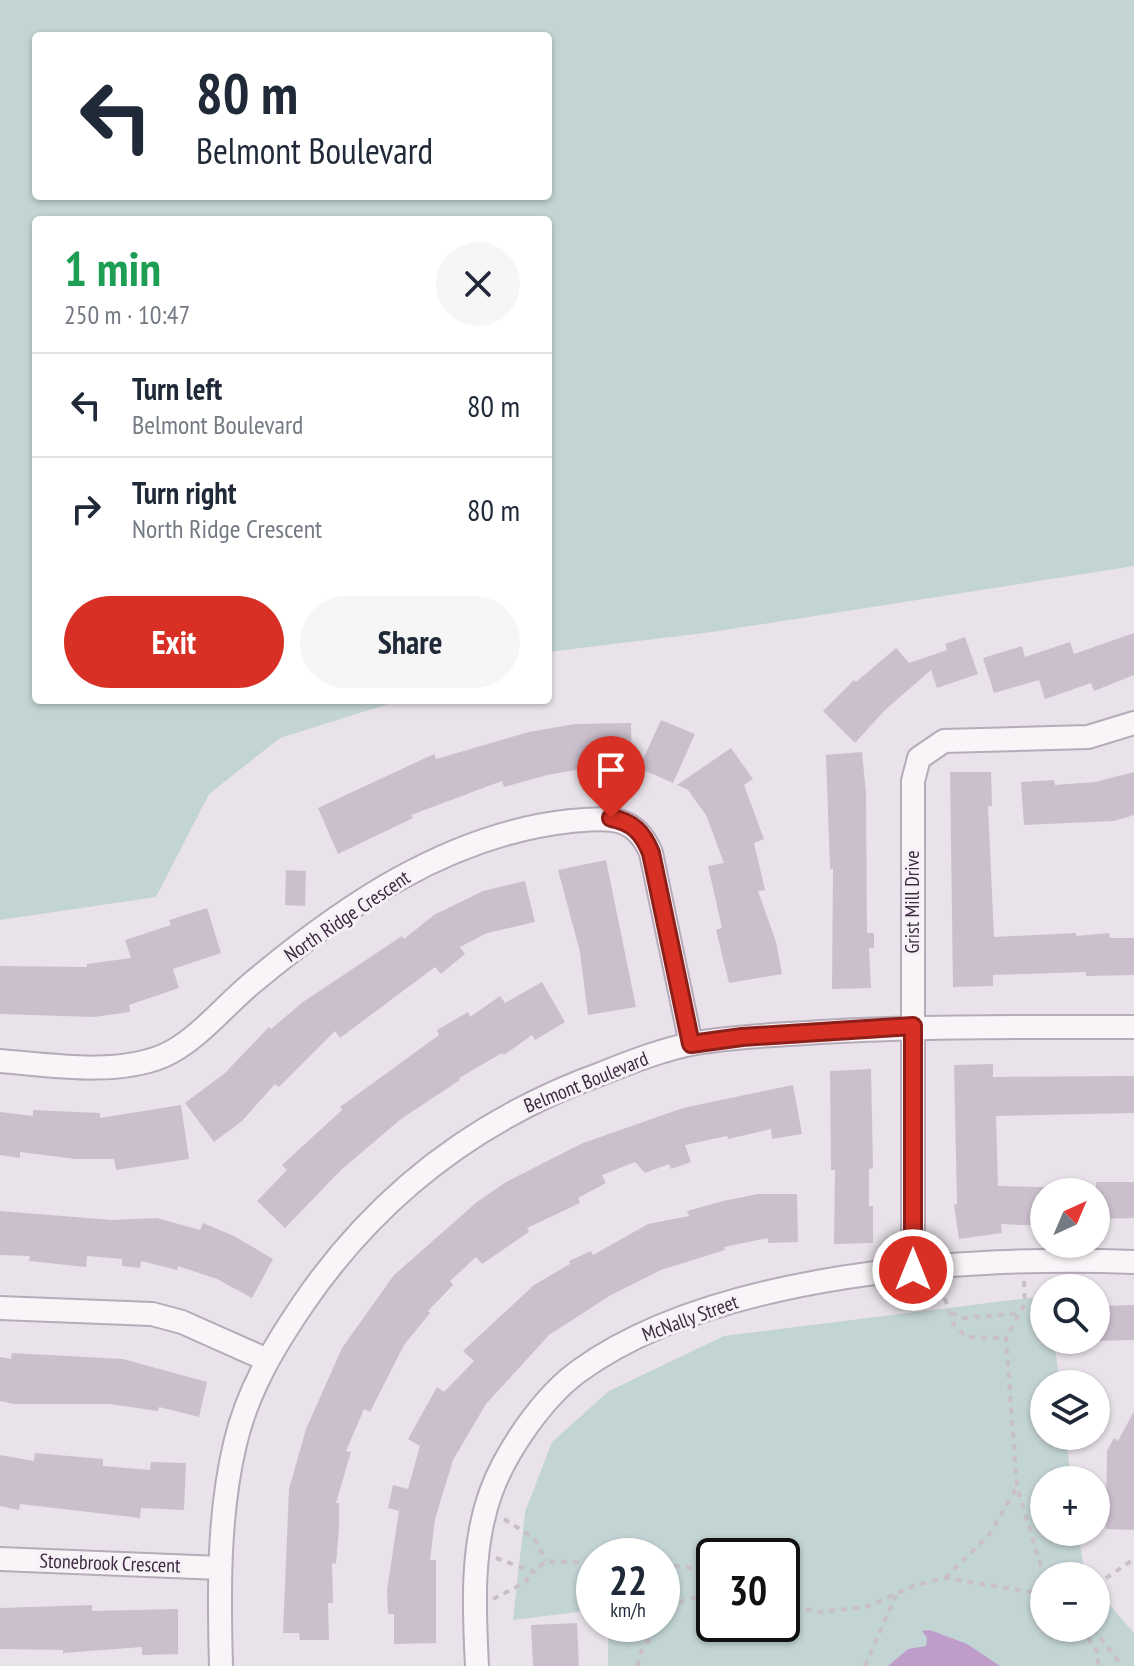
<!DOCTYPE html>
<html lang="en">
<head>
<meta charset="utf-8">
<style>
  :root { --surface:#fff; --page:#f6f6f7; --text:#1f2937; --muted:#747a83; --line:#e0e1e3; --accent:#d93025 }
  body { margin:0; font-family:"PT Sans Narrow",sans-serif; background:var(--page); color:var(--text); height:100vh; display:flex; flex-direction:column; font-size:30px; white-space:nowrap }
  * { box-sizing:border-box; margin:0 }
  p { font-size:26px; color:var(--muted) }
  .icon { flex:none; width:44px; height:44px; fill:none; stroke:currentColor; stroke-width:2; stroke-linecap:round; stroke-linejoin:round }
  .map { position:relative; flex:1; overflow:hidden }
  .drawer { position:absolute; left:32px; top:216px; width:520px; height:488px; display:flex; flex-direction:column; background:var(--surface); border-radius:8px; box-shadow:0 2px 6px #0004 }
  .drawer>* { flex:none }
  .top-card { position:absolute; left:32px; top:32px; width:520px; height:168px; border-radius:8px; box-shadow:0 2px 6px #0004; background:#fff; color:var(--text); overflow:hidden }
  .needle { width:52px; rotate:44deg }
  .fabs { position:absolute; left:1030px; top:1178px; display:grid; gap:16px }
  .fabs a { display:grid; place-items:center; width:80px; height:80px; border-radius:50%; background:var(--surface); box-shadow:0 2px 6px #0004; font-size:40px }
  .speed { position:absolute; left:576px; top:1538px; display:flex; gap:16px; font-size:40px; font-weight:700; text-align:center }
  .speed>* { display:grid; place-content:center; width:104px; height:104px; border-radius:50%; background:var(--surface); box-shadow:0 2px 6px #0004; line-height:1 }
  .speed small { font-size:20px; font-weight:400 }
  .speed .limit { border:4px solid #111; border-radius:12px; background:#fff; color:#111 }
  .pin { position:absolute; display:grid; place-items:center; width:68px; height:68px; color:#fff; margin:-82px -34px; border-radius:50% 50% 50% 0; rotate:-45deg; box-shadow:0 0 8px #0007 }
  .pin .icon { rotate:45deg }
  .me { position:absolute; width:88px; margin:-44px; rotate:0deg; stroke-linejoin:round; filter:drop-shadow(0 0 6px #0008) }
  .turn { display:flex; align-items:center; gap:28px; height:168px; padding:0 32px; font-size:36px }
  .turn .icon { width:104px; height:104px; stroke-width:2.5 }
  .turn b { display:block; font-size:56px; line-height:68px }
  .round { display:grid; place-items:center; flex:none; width:84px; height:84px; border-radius:42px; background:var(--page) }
  .headline { display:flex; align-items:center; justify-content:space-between; height:136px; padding:0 32px }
  h1 { font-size:48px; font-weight:800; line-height:60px; color:#1e9e55 }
  .primary-button { display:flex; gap:16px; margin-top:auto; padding:16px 32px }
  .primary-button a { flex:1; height:92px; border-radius:48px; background:var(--accent); color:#fff; font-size:32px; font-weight:800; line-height:92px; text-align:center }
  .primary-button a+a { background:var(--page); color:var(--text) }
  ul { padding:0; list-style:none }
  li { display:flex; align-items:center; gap:24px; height:104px; padding:0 32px; border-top:2px solid var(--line) }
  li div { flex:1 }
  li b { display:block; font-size:30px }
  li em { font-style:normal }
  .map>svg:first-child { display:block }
  .green { fill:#c3d4d4; fill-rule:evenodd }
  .water { fill:#bf9dca }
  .building { fill:#cbbfcd }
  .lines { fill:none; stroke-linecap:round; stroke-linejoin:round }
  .minor-casing { stroke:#b6abb8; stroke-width:26 }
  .path { stroke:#c8bfc9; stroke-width:4; stroke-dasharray:6 6; stroke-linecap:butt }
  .minor { stroke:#f8f4f8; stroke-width:22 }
  .route-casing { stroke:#8d1f18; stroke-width:20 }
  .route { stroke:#d93025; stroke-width:14 }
  .labels { text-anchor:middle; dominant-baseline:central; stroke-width:6; stroke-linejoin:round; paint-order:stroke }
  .street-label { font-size:20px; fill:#3f2a42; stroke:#f6f1f7 }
</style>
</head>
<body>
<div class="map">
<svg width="1134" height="1666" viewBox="0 0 1134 1666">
  <rect width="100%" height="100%" fill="#e9e2ea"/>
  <!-- green -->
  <path class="green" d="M 0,0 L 1134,0 L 1134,566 L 712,632 L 548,652 L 548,220 L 36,220 L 36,700 L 401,700 L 280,738 L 209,794 L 156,897 L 0,920 ZM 36,36 L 548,36 L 548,196 L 36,196 Z
    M 1044,1296 L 1044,1340 L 1054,1340 L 1060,1384 L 1044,1384 L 1044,1436 L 1066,1436 L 1071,1480 L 1044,1480 L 1044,1532 L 1078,1532 L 1085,1576 L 1044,1576 L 1044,1628 L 1096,1628 L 1096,1589 L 1134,1633 L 1134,1666 L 608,1666 L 608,1624 L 662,1624 L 662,1556 L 594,1556 L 594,1610 L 513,1620 L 525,1512 L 552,1442 L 609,1391 L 724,1336 ZM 714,1556 L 782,1556 L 782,1624 L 714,1624 Z"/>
  <!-- water -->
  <path class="water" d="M 930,1630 L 967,1644 L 1000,1666 L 888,1666 L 908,1649 L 926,1646 L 927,1638 L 922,1631 Z"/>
  <!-- building -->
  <path class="building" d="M 1134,633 L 1134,675 L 1094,691 L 1091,683 L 1045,699 L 1039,680 L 994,693 L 983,658 L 1022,646 L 1025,657 L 1070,642 L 1074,654 Z
    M 965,637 L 978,674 L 937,688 L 931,670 L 885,710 L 855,743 L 823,711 L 854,680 L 856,682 L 896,648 L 909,663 L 947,650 L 945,644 Z
    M 661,720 L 695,734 L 673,783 L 639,768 Z
    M 631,723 L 632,770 L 593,771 L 593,767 L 547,775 L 504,787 L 502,781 L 411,815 L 413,818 L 338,854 L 318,808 L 434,754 L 436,759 L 529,732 L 575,724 Z
    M 731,748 L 753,779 L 744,785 L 764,839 L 754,843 L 765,890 L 758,891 L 776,942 L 782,974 L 729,983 L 716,930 L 722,928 L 708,866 L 724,863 L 706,815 L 688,790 L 677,785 Z
    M 862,752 L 866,793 L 867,933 L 874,933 L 874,948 L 869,948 L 871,988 L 832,989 L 833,869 L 830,869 L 826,755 Z
    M 950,772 L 991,772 L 992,806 L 988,806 L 994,937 L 1076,933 L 1076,936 L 1109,933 L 1110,938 L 1134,938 L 1134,975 L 1086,976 L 1086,972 L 993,975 L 993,986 L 953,987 Z
    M 1134,772 L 1134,815 L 1114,821 L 1024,825 L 1021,782 L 1054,780 L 1055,785 L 1095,782 Z
    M 606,860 L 636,1007 L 588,1015 L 580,952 L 558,870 Z
    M 286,870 L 306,871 L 305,906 L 285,905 Z
    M 525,881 L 535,922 L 487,933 L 460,947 L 465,954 L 441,974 L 435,967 L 340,1038 L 335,1031 L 279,1087 L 275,1084 L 242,1121 L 214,1142 L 185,1103 L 225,1073 L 269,1027 L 271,1029 L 303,1002 L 402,936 L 404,939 L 434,915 L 483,891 Z
    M 207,908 L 221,953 L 173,969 L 179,988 L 129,1005 L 130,1012 L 94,1017 L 0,1014 L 0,966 L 87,967 L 87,964 L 131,958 L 125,940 L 171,925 L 169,920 Z
    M 542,982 L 565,1022 L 535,1040 L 532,1035 L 504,1055 L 502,1053 L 459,1078 L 460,1080 L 401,1119 L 341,1170 L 285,1228 L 257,1201 L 287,1170 L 282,1165 L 342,1110 L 340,1107 L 439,1035 L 437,1030 L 468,1012 L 470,1017 L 500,996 L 505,1003 Z
    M 993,1064 L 993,1077 L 1134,1076 L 1134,1113 L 996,1116 L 998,1186 L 1044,1187 L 1044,1226 L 1001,1224 L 1002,1233 L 959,1239 L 954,1205 L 957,1204 L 954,1065 Z
    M 871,1069 L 873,1168 L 869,1169 L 869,1206 L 873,1206 L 873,1243 L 834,1244 L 835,1170 L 831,1170 L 830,1071 Z
    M 793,1085 L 802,1134 L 772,1139 L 771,1129 L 728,1139 L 727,1136 L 685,1145 L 691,1162 L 671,1169 L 669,1164 L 645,1173 L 635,1162 L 602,1175 L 606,1183 L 578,1198 L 580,1203 L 527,1228 L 529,1232 L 482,1264 L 476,1257 L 450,1281 L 453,1285 L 428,1311 L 430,1313 L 404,1345 L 370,1412 L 364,1409 L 346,1451 L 351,1452 L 336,1503 L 339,1503 L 339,1529 L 336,1564 L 332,1563 L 333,1603 L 328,1603 L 329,1640 L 300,1640 L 299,1633 L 283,1633 L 289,1489 L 306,1429 L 342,1348 L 394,1275 L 477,1202 L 506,1182 L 583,1143 L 683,1108 Z
    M 181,1105 L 189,1159 L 116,1170 L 114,1159 L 76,1159 L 20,1152 L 20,1158 L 0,1155 L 0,1112 L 33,1116 L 33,1110 L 100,1113 L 100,1118 Z
    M 1096,1182 L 1134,1182 L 1134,1218 L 1097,1219 Z
    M 758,1194 L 797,1194 L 798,1242 L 768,1243 L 768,1238 L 724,1247 L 725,1250 L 661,1270 L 611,1295 L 549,1335 L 486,1404 L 453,1460 L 435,1519 L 430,1560 L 436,1560 L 436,1643 L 394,1644 L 394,1614 L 388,1614 L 387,1590 L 399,1511 L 388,1508 L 393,1485 L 408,1489 L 420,1446 L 408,1439 L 437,1387 L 444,1392 L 474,1361 L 463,1351 L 534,1285 L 570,1264 L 569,1261 L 591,1251 L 593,1255 L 648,1224 L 689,1216 L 687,1211 L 723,1201 Z
    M 0,1211 L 112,1220 L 157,1218 L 200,1230 L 203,1223 L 234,1236 L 273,1259 L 252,1298 L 217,1279 L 178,1266 L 177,1270 L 141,1261 L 140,1268 L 122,1266 L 122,1259 L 87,1256 L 86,1267 L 29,1261 L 30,1256 L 0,1255 Z
    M 1134,1305 L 1134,1340 L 1096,1341 L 1096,1306 Z
    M 12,1353 L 123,1359 L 207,1382 L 199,1417 L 159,1407 L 158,1411 L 110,1404 L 14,1404 L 0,1401 L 0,1357 L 11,1359 Z
    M 1134,1411 L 1134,1530 L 1106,1529 L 1107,1451 L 1114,1438 L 1118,1441 Z
    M 35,1453 L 103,1459 L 103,1466 L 150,1470 L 151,1462 L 186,1463 L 184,1510 L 141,1508 L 140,1518 L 20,1504 L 19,1510 L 0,1506 L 0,1455 L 34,1461 Z
    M 92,1605 L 92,1611 L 178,1609 L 178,1654 L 142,1655 L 142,1647 L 63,1653 L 63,1650 L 0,1649 L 0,1608 Z
    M 577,1623 L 579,1666 L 533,1666 L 531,1625 Z"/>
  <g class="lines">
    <defs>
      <path id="minor" d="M 0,1061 C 50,1065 115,1076 163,1056 C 197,1041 223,1007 252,983 C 344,906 449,834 571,821 C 608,818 635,814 651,853 L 691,1044
        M 913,1270 L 913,781 L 919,758 L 944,741 L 1088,737 L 1134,723
        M 0,1308 L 152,1314 L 182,1322 L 265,1359
        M 0,1559 L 220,1568
        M 221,1666 C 219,1594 218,1515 235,1444 C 247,1392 273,1348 303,1304 C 378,1194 478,1118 603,1073 C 633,1061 664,1049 696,1043 C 737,1036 779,1035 820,1032 C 925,1026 1029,1027 1134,1027
        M 477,1666 C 474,1609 471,1547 491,1492 C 506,1451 543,1397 579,1371 C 714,1273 971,1255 1134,1262"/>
    </defs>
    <!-- minor casing -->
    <use href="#minor" class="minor-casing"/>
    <!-- path -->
    <path class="path" d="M 1024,1281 L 1025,1303 L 1006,1338 L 1017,1487 L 1044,1576
      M 941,1287 L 953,1323 L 966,1337 L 1006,1338
      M 951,1313 L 964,1318 L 1020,1313
      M 504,1519 L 534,1538 L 546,1561
      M 496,1558 L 534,1572 L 546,1561 L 594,1563
      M 662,1564 L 698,1569 L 714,1575
      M 945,1578 L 989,1535 L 1017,1487
      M 1096,1585 L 1134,1559
      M 493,1599 L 524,1583 L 534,1572
      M 782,1605 L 820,1612 L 866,1607 L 916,1585 L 945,1578 L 1044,1594
      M 662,1619 L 684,1600 L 714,1594
      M 1081,1628 L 1098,1653 L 1098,1666
      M 1093,1628 L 1122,1666
      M 637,1666 L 641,1652 L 659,1624
      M 865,1666 L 896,1595"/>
    <!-- minor -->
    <use href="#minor" class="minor"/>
  </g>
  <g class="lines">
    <defs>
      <path id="route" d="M 611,818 C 633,822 643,833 651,853 L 691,1044 L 742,1037 L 913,1026 L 913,1270"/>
    </defs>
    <!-- route casing -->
    <use href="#route" class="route-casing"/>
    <!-- route -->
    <use href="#route" class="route"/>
  </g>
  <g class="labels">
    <!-- street labels -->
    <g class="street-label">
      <text transform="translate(912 902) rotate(-90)">Grist Mill Drive</text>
      <text transform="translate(347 916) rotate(-34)">North Ridge Crescent</text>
      <text transform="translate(586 1082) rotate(-22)">Belmont Boulevard</text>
      <text transform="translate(690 1318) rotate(-20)">McNally Street</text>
      <text transform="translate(110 1563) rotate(2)">Stonebrook Crescent</text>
    </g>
  </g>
</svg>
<div class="fabs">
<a><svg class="needle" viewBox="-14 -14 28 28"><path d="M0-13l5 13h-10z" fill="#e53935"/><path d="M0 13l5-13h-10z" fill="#747a83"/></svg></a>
<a><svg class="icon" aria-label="search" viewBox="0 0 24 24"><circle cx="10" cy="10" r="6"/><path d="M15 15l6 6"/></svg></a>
<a><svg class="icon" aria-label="layers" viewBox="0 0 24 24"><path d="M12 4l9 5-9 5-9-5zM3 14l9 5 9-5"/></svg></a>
<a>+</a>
<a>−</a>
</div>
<div class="speed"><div>22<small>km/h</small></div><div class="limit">30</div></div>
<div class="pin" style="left:611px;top:818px;background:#d93025"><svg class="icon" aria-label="arrive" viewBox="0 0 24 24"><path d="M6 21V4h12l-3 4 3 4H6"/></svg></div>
<svg class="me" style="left:913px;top:1270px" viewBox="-20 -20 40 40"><circle r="17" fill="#d93025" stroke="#fff" stroke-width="3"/><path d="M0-11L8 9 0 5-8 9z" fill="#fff"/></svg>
<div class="top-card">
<div class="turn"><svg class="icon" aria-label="left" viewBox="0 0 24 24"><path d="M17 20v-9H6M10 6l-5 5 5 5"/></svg><div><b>80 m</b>Belmont Boulevard</div></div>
</div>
<section class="drawer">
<div class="headline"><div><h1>1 min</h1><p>250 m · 10:47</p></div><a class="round"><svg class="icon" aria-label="close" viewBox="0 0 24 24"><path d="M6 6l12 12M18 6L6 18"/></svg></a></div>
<ul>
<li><svg class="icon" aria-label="left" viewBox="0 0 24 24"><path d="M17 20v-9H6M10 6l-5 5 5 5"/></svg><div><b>Turn left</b><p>Belmont Boulevard</p></div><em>80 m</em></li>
<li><svg class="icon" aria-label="right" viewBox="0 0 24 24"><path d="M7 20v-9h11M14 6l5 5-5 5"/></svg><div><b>Turn right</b><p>North Ridge Crescent</p></div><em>80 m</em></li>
</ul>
<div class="primary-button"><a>Exit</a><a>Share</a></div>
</section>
</div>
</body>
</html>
